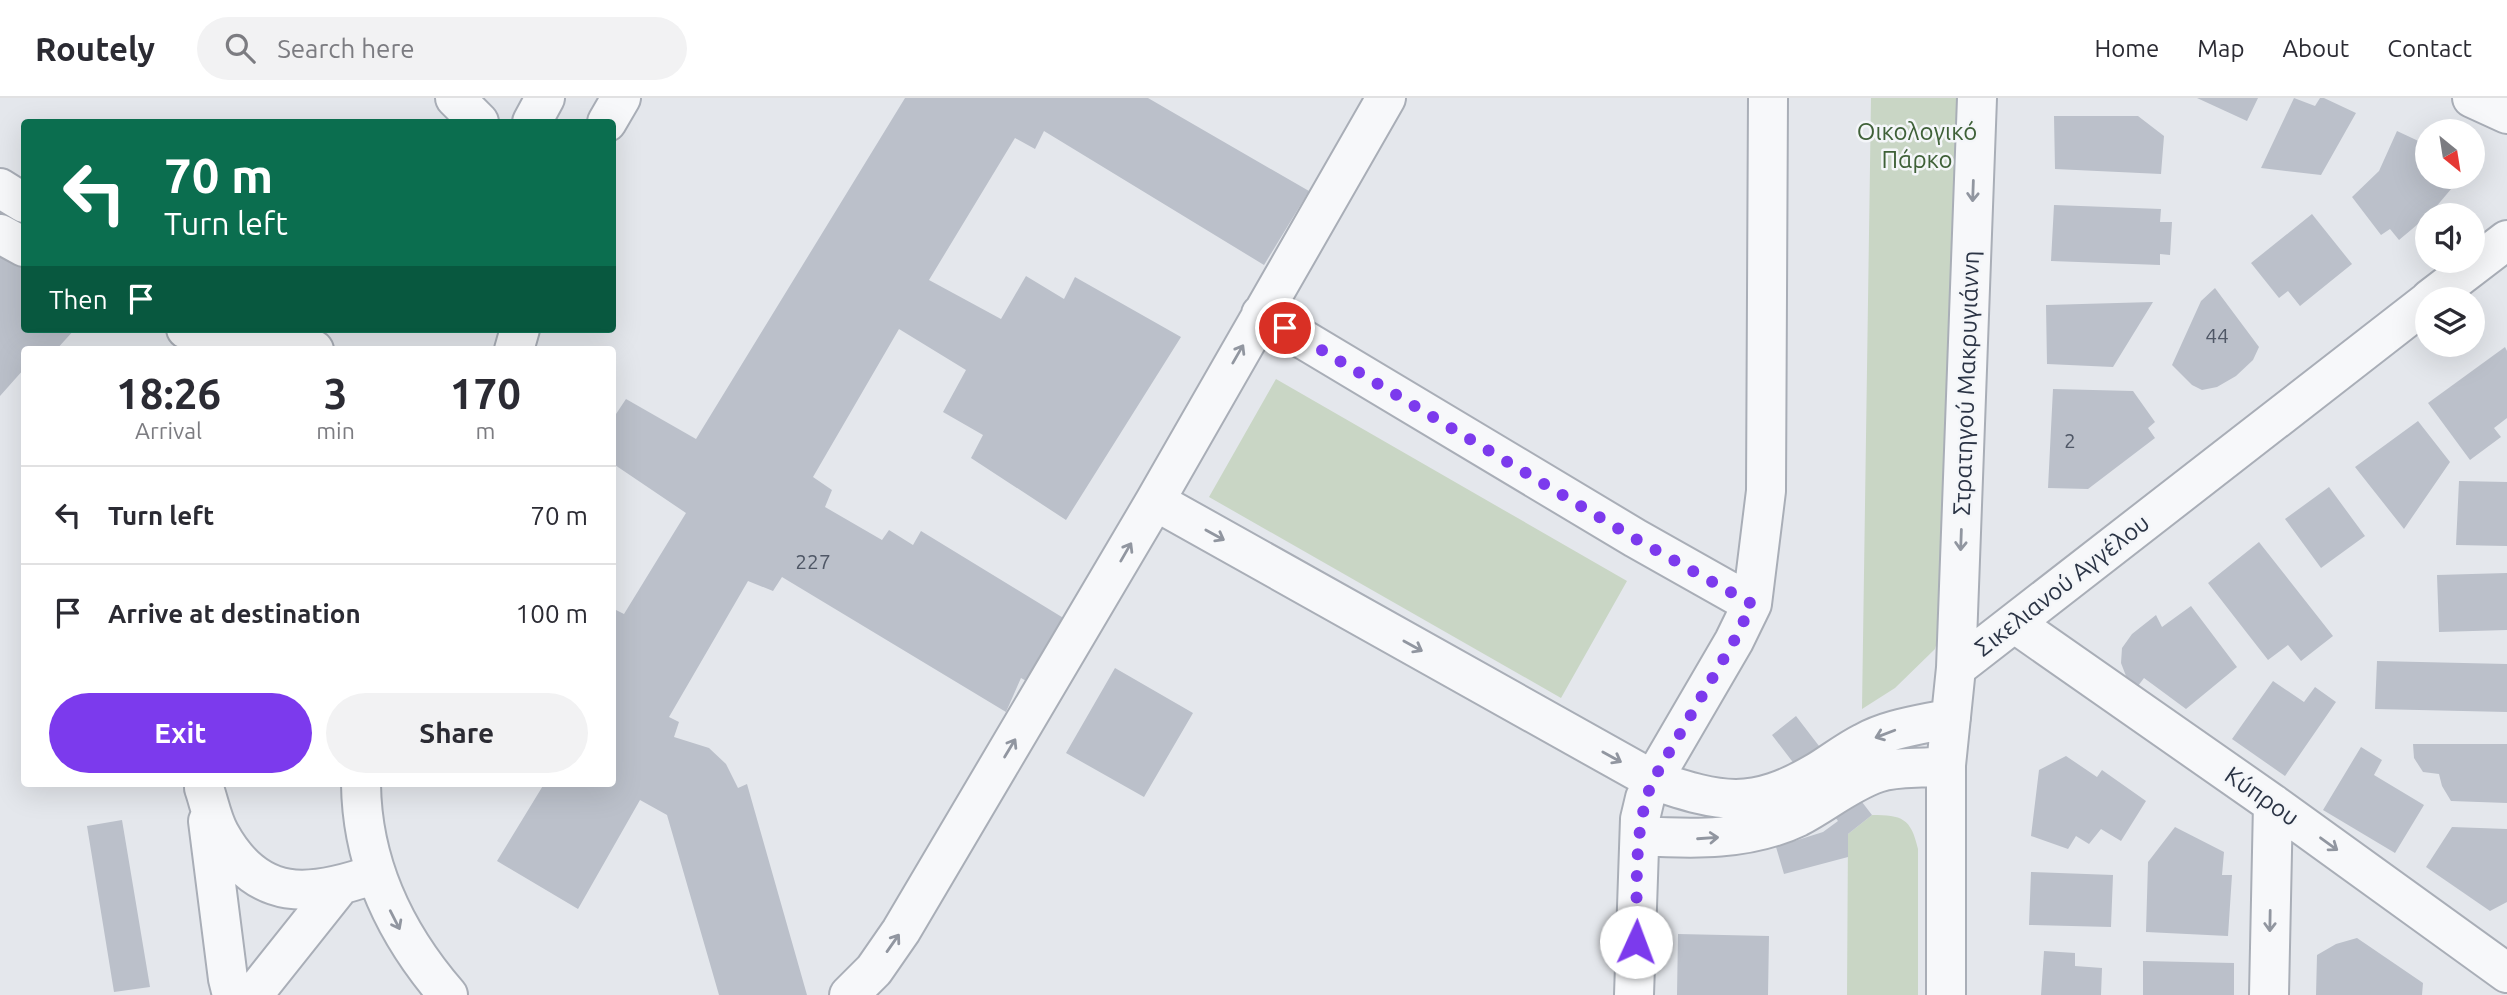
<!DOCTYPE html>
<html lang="en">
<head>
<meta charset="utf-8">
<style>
  :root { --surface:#fff; --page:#f2f2f3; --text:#2b2b33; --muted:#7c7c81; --line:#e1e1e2; --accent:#7c3aed }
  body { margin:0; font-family:Ubuntu,sans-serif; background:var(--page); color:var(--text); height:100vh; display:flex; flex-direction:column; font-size:26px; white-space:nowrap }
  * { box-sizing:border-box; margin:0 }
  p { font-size:23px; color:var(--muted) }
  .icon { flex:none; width:38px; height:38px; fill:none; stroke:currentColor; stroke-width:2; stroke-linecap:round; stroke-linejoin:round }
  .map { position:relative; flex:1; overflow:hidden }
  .side { position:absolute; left:21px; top:248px; width:595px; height:441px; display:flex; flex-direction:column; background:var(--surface); border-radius:7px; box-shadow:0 7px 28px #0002 }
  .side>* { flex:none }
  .guide { position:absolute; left:21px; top:21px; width:595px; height:214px; border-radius:7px; box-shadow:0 7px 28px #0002; background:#0b6e4f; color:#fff; overflow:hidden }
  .needle { width:46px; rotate:150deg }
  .tools { position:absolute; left:2415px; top:21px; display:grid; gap:14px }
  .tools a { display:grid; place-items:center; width:70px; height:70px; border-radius:50%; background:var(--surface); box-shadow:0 7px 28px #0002; font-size:35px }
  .pin { position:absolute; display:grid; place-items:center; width:60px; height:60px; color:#fff; margin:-30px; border:4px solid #fff; border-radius:50%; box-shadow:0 2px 7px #0007 }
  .me { position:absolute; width:77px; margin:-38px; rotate:2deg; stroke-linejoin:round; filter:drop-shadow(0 0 5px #0008) }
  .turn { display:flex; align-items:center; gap:24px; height:147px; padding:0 28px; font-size:32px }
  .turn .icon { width:91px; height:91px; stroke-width:2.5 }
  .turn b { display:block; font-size:49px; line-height:60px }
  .then { display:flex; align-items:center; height:66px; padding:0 28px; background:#0003; gap:14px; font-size:26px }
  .eta { display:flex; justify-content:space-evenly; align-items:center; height:119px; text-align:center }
  .eta b { font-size:42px; font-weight:600; line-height:49px }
  .cta { display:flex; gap:14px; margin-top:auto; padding:14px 28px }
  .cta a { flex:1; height:80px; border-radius:42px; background:var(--accent); color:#fff; font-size:28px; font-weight:600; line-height:80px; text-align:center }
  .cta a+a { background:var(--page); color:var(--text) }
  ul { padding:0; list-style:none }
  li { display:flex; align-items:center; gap:21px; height:98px; padding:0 28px; border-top:2px solid var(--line) }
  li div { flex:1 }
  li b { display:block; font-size:26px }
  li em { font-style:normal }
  header { display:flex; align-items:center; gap:42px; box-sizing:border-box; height:98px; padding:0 35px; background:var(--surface); border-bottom:2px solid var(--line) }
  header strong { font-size:33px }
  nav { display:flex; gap:38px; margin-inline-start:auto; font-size:24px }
  .search { width:490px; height:63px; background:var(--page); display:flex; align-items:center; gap:18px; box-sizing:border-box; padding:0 24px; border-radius:38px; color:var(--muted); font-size:26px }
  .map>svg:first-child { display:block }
  .green { fill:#c9d6c5 }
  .building { fill:#bbc0ca }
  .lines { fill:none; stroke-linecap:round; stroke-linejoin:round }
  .minor-casing { stroke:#a9aeb7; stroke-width:42 }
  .minor { stroke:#f7f8fa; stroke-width:38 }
  .oneway { stroke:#9196a0 }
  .route { stroke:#7c3aed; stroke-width:12; stroke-dasharray:0 21.6 }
  .labels { text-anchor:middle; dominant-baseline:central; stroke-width:5; stroke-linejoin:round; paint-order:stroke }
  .number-label { font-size:21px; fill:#4f5766 }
  .park-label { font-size:24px; fill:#3f6138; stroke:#f4f6f9 }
  .street-label { font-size:24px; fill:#2b3445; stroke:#f4f6f9 }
</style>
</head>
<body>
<header>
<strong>Routely</strong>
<div class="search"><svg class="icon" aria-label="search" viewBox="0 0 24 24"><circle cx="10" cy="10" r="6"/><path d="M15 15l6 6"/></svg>Search here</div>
<nav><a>Home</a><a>Map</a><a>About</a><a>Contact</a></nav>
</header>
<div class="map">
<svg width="2507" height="897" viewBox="0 0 2507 897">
  <rect width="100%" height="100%" fill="#e4e7ec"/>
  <!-- green -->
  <path class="green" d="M 1871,0 L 1965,0 L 1945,515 L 1935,551 L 1895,590 L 1862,611 Z
    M 1276,281 L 1627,483 L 1561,600 L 1209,399 Z
    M 1872,717 C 1902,717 1911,720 1918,751 L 1918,897 L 1847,897 L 1848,736 Z"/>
  <!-- building -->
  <path class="building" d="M 905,0 L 1148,0 L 1309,93 L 1264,167 L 1044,33 L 1035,51 L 1015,40 L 929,182 L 1001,221 L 1026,178 L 1064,201 L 1075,179 L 1181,239 L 1066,422 L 971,360 L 983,337 L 943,314 L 966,272 L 899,231 L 813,379 L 832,392 L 825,409 L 882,442 L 889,432 L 913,447 L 921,433 L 1070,524 L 1035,588 L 1021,580 L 1006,614 L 782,479 L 773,493 L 748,483 L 669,619 L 679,624 L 674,639 L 709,650 L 726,666 L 738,690 L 747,686 L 807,897 L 719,897 L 667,717 L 640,702 L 578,811 L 497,763 L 544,686 L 612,686 L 612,510 L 624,516 L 686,415 L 612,365 L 612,322 L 626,301 L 696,341 Z
    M 2197,0 L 2258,0 L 2247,23 Z
    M 2294,0 L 2315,8 L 2320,0 L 2324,0 L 2356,15 L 2321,77 L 2261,70 Z
    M 2054,18 L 2138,18 L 2164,38 L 2161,76 L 2055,71 Z
    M 2397,33 L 2427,47 L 2427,79 L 2456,79 L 2457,84 L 2430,116 L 2399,142 L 2390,131 L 2381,137 L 2352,99 L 2379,73 Z
    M 2054,107 L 2161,111 L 2160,124 L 2172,124 L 2170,157 L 2160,156 L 2160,167 L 2051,163 Z
    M 2312,116 L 2352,166 L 2300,208 L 2288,193 L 2279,200 L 2251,165 Z
    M 24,150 L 24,231 L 75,231 L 56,252 L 24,252 L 24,271 L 0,298 L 0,151 Z
    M 2215,190 L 2259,249 L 2253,262 L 2236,278 L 2217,289 L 2202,292 L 2192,287 L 2172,267 L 2201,203 Z
    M 2153,204 L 2113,269 L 2047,266 L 2046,207 Z
    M 2505,249 L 2507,253 L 2507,320 L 2494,330 L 2501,339 L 2470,362 L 2428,305 Z
    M 2053,291 L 2133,293 L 2155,324 L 2148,330 L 2155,340 L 2088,391 L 2048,390 Z
    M 2418,323 L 2450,364 L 2404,431 L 2355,369 Z
    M 2459,383 L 2507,384 L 2507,448 L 2456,447 Z
    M 2329,389 L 2365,438 L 2321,470 L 2285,421 Z
    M 2259,444 L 2333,538 L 2301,563 L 2288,547 L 2268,562 L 2208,485 Z
    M 2507,475 L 2507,532 L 2439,534 L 2437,477 Z
    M 2191,508 L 2237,569 L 2186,611 L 2144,580 L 2138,588 L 2126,578 L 2121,565 L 2122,550 L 2132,536 L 2156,517 L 2162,529 Z
    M 2377,563 L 2507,566 L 2507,614 L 2375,611 Z
    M 1115,570 L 1193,615 L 1144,699 L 1066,655 Z
    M 2273,583 L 2304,604 L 2315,589 L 2336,604 L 2285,678 L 2232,641 Z
    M 1796,618 L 1872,717 L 1848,736 L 1848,759 L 1784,776 L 1776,749 L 1823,734 L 1838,723 L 1772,637 Z
    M 2413,646 L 2507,646 L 2507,705 L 2451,703 L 2442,688 L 2439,676 L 2423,674 L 2414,660 Z
    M 2361,649 L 2382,662 L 2374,677 L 2424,707 L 2395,755 L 2323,712 Z
    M 2066,658 L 2097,679 L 2102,672 L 2146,703 L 2121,743 L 2101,731 L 2089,746 L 2076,738 L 2068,751 L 2031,738 L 2039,672 Z
    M 122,722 L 150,889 L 114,894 L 87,728 Z
    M 2175,729 L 2224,754 L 2222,777 L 2232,777 L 2228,838 L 2146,834 L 2148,764 Z
    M 2452,729 L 2507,731 L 2507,804 L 2490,813 L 2426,769 Z
    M 2031,774 L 2113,777 L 2111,829 L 2029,827 Z
    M 1678,836 L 1769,838 L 1768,897 L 1677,897 Z
    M 2357,840 L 2423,885 L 2422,897 L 2316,897 L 2317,857 L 2336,846 Z
    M 2044,853 L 2075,855 L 2075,868 L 2102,870 L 2101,897 L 2041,897 Z
    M 2143,863 L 2234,865 L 2234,897 L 2143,897 Z"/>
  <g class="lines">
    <defs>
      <path id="minor" d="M 455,0 L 479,24
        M 2472,0 L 2507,16
        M 532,24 L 545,0
        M 607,24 L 621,0
        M 0,90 L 24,105
        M 0,136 L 24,149
        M 2430,201 L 2507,142
        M 1261,216 L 1635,440 L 1752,506
        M 186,231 L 238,242 L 314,252
        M 514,252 L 520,231
        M 1155,403 L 1653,682 C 1721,705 1752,712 1817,674 C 1832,665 1847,653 1863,645 C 1890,630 1921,627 1951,620
        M 2014,525 L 2273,706 L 2507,875
        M 1956,570 L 2427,204
        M 361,686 C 362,767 396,837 448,897
        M 204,690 C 209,704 212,722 220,736 C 258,805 310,799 375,776
        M 208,723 L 228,881 L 232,897
        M 1640,738 C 1693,741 1748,743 1798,719 C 1825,705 1848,685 1877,675 C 1899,667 1924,672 1946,667
        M 253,897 L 339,789
        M 849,897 L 874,872 L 901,833 L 1155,403 L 1386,0
        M 1634,897 L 1640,721 L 1645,700 L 1653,682 L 1734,543 L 1752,506 L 1766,393 L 1768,0
        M 1946,897 L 1946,667 L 1956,570 L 1977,0
        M 2269,897 L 2273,706"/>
    </defs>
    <!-- minor casing -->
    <use href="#minor" class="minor-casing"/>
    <!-- minor -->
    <use href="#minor" class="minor"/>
  </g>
  <!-- one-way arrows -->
  <defs><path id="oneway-shaft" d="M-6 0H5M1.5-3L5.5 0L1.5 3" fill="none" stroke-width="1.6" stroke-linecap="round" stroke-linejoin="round" transform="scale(1.75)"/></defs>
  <g class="oneway">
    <use href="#oneway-shaft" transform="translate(1973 93) rotate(92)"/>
    <use href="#oneway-shaft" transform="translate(1238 256) rotate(-60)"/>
    <use href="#oneway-shaft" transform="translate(1215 437) rotate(29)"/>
    <use href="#oneway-shaft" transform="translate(1961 442) rotate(92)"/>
    <use href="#oneway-shaft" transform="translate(1126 454) rotate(-60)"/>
    <use href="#oneway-shaft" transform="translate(1413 548) rotate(29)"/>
    <use href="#oneway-shaft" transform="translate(1885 636) rotate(159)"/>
    <use href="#oneway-shaft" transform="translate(1010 650) rotate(-59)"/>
    <use href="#oneway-shaft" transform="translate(1612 659) rotate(29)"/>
    <use href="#oneway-shaft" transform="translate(1708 740) rotate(-4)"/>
    <use href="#oneway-shaft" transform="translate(2329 746) rotate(36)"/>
    <use href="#oneway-shaft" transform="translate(395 822) rotate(63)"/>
    <use href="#oneway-shaft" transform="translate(2270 823) rotate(91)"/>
    <use href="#oneway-shaft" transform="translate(893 845) rotate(-55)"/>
  </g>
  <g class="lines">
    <!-- route -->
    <path class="route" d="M 1285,230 L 1634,440 L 1752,506 L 1734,543 L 1653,682 C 1632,732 1638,791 1636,844"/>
  </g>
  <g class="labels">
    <!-- number labels -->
    <g class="number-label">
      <text x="2217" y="237">44</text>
      <text x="2070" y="342">2</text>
      <text x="813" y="463">227</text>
    </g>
    <!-- park labels -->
    <g class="park-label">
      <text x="1917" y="33">Οικολογικό<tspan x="1917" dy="28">Πάρκο</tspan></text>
    </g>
    <!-- street labels -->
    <g class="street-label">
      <text transform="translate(1966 285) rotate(-88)">Στρατηγού Μακρυγιάννη</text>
      <text transform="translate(2062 487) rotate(-38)">Σικελιανού Αγγέλου</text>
      <text transform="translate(2262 698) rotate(35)">Κύπρου</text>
    </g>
  </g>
</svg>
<div class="tools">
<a><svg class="needle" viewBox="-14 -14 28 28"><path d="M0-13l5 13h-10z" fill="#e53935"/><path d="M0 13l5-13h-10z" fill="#7c7c81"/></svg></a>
<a><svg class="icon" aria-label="sound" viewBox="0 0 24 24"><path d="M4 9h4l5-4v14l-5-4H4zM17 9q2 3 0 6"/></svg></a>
<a><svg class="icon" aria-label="layers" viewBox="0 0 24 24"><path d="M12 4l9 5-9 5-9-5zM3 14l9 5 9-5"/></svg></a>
</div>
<div class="pin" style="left:1285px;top:230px;background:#d93025"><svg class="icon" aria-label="arrive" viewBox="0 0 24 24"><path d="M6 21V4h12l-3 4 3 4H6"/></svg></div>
<svg class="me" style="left:1636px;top:844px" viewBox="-20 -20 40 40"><circle r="19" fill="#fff"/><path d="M0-13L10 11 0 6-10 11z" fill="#7c3aed"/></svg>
<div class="guide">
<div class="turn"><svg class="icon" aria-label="left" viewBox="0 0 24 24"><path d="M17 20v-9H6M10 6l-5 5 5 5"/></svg><div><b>70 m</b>Turn left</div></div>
<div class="then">Then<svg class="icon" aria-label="arrive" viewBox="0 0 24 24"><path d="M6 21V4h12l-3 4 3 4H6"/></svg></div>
</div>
<section class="side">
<div class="eta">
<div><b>18:26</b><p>Arrival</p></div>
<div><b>3</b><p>min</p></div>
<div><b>170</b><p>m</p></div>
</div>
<ul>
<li><svg class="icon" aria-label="left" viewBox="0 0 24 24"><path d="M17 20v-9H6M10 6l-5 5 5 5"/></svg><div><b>Turn left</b></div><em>70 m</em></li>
<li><svg class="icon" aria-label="arrive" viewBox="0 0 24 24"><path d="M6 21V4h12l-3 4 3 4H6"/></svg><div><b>Arrive at destination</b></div><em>100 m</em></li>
</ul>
<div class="cta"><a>Exit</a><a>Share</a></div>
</section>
</div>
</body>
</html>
